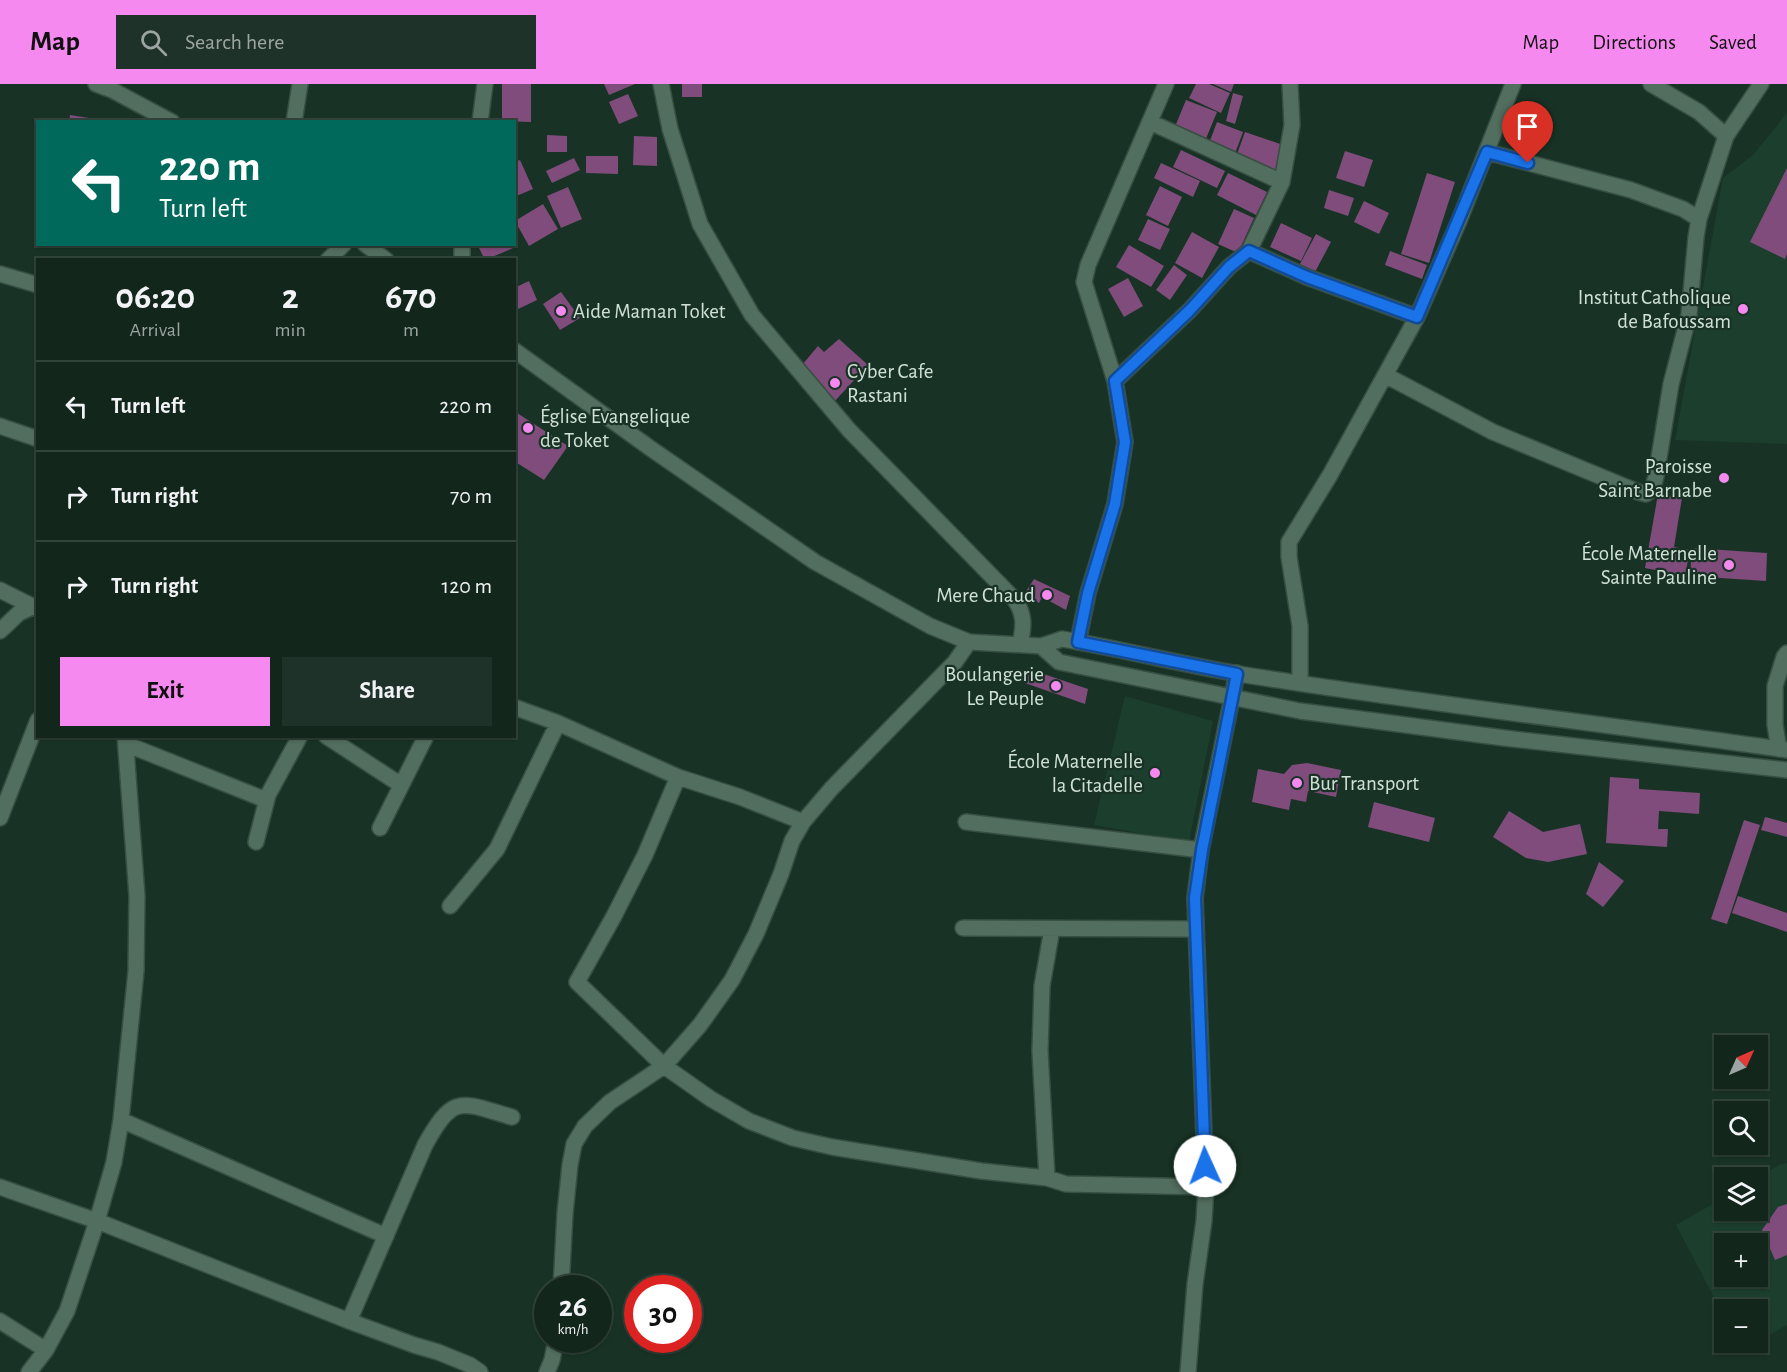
<!DOCTYPE html>
<html lang="en">
<head>
<meta charset="utf-8">
<style>
  :root { --surface:#12261c; --page:#1f3229; --text:#f1f3f6; --muted:#9ca5a3; --line:#31433b; --accent:#f589ef }
  body { margin:0; font-family:"Alegreya Sans",sans-serif; background:var(--page); color:var(--text); height:100vh; display:flex; flex-direction:column; font-size:22px; white-space:nowrap }
  * { box-sizing:border-box; margin:0 }
  p { font-size:20px; color:var(--muted) }
  .icon { flex:none; width:33px; height:33px; fill:none; stroke:currentColor; stroke-width:2; stroke-linecap:round; stroke-linejoin:round }
  .map { position:relative; flex:1; overflow:hidden }
  .details { position:absolute; left:36px; top:174px; width:480px; height:480px; display:flex; flex-direction:column; background:var(--surface); border-radius:0px; box-shadow:0 2px 4px #0004,0 0 0 2px var(--line) }
  .details>* { flex:none }
  .banner { position:absolute; left:36px; top:36px; width:480px; height:126px; border-radius:0px; box-shadow:0 2px 4px #0004,0 0 0 2px var(--line); background:#00695c; color:#fff; overflow:hidden }
  .needle { width:39px; rotate:45deg }
  .buttons { position:absolute; left:1714px; top:951px; display:grid; gap:12px }
  .buttons a { display:grid; place-items:center; width:54px; height:54px; border-radius:0px; background:var(--surface); box-shadow:0 2px 4px #0004,0 0 0 2px var(--line); font-size:30px }
  .speed { position:absolute; left:534px; top:1191px; display:flex; gap:12px; font-size:30px; font-weight:700; text-align:center }
  .speed>* { display:grid; place-content:center; width:78px; height:78px; border-radius:50%; background:var(--surface); box-shadow:0 2px 4px #0004,0 0 0 2px var(--line); line-height:1 }
  .speed small { font-size:15px; font-weight:400 }
  .speed .limit { border:9px solid #d22; background:#fff; color:#111 }
  .pin { position:absolute; display:grid; place-items:center; width:51px; height:51px; color:#fff; margin:-62px -26px; border-radius:50% 50% 50% 0; rotate:-45deg; box-shadow:0 0 6px #0007 }
  .pin .icon { rotate:45deg }
  .me { position:absolute; width:66px; margin:-33px; rotate:358deg; stroke-linejoin:round; filter:drop-shadow(0 0 4px #0008) }
  .turn { display:flex; align-items:center; gap:21px; height:126px; padding:0 24px; font-size:27px }
  .turn .icon { width:78px; height:78px; stroke-width:2.5 }
  .turn b { display:block; font-size:42px; line-height:51px }
  .eta { display:flex; justify-content:space-evenly; align-items:center; height:102px; text-align:center }
  .eta b { font-size:36px; font-weight:700; line-height:42px }
  .primary-button { display:flex; gap:12px; margin-top:auto; padding:12px 24px }
  .primary-button a { flex:1; height:69px; border-radius:0px; background:var(--accent); color:#111; font-size:24px; font-weight:700; line-height:69px; text-align:center }
  .primary-button a+a { background:var(--page); color:var(--text) }
  ul { padding:0; list-style:none }
  li { display:flex; align-items:center; gap:18px; height:90px; padding:0 24px; border-top:2px solid var(--line) }
  li div { flex:1 }
  li b { display:block; font-size:22px }
  li em { font-style:normal }
  header { display:flex; align-items:center; gap:36px; box-sizing:border-box; height:84px; padding:0 30px; background:var(--accent); color:#111 }
  header strong { font-size:28px }
  nav { display:flex; gap:33px; margin-inline-start:auto; font-size:21px }
  .search { width:420px; height:54px; background:var(--page); display:flex; align-items:center; gap:15px; box-sizing:border-box; padding:0 21px; border-radius:0px; color:var(--muted); font-size:22px }
  .map>svg:first-child { display:block }
  .built { fill:#1c3e2c; fill-rule:evenodd }
  .building { fill:#7f4c7b }
  .lines { fill:none; stroke-linecap:round; stroke-linejoin:round }
  .minor-casing { stroke:#374e42; stroke-width:18 }
  .tertiary-casing { stroke:#374e42; stroke-width:18 }
  .minor { stroke:#526e5e; stroke-width:15 }
  .tertiary { stroke:#526e5e; stroke-width:15 }
  .route-casing { stroke:#114b97; stroke-width:15 }
  .route { stroke:#1a73e8; stroke-width:10 }
  .poi-dot { fill:#f589ef; stroke:#183325; stroke-width:2 }
  .labels { text-anchor:middle; dominant-baseline:central; stroke-width:4.5; stroke-linejoin:round; paint-order:stroke }
  .poi-label { font-size:21px; fill:#d0e0d6; stroke:#183325; text-anchor:end }
</style>
</head>
<body>
<header>
<strong>Map</strong>
<div class="search"><svg class="icon" aria-label="search" viewBox="0 0 24 24"><circle cx="10" cy="10" r="6"/><path d="M15 15l6 6"/></svg>Search here</div>
<nav><a>Map</a><a>Directions</a><a>Saved</a></nav>
</header>
<div class="map">
<svg width="1787" height="1288" viewBox="0 0 1787 1288">
  <rect width="100%" height="100%" fill="#183325"/>
  <!-- built -->
  <path class="built" d="M 1787,29 L 1787,360 L 1675,356 L 1723,94 L 1753,71 Z
    M 1125,612 L 1213,637 L 1189,758 L 1094,741 Z
    M 1787,1079 L 1787,1241 L 1758,1258 L 1758,1226 L 1725,1226 L 1725,1234 L 1676,1141 L 1725,1113 L 1725,1126 L 1758,1126 L 1758,1094 L 1779,1081 ZM 1725,1160 L 1758,1160 L 1758,1192 L 1725,1192 Z"/>
  <!-- building -->
  <path class="building" d="M 502,0 L 531,0 L 531,38 L 502,37 Z
    M 604,0 L 635,0 L 609,11 Z
    M 682,0 L 702,0 L 702,13 L 682,13 Z
    M 1196,0 L 1209,0 L 1230,9 L 1221,29 L 1189,14 Z
    M 1213,0 L 1234,0 L 1231,8 Z
    M 1233,9 L 1243,12 L 1235,40 L 1226,37 Z
    M 628,10 L 638,32 L 619,40 L 609,18 Z
    M 1186,16 L 1217,28 L 1205,57 L 1174,45 Z
    M 70,31 L 102,36 L 102,38 L 69,38 Z
    M 1217,38 L 1243,48 L 1234,72 L 1208,62 Z
    M 1245,48 L 1286,62 L 1277,88 L 1236,73 Z
    M 547,51 L 567,52 L 567,68 L 547,68 Z
    M 634,52 L 657,53 L 657,82 L 633,81 Z
    M 1181,66 L 1225,87 L 1217,104 L 1173,83 Z
    M 1345,67 L 1373,76 L 1364,103 L 1336,94 Z
    M 586,72 L 618,72 L 618,90 L 586,89 Z
    M 574,74 L 580,86 L 552,99 L 546,87 Z
    M 520,76 L 533,105 L 514,113 L 514,78 Z
    M 1161,79 L 1200,97 L 1193,113 L 1154,94 Z
    M 1787,84 L 1787,170 L 1785,175 L 1750,158 Z
    M 1228,89 L 1267,108 L 1256,131 L 1217,111 Z
    M 1427,89 L 1455,98 L 1429,179 L 1401,170 Z
    M 1160,102 L 1182,113 L 1168,142 L 1146,131 Z
    M 568,103 L 582,135 L 561,144 L 547,112 Z
    M 1329,106 L 1354,114 L 1348,132 L 1324,124 Z
    M 1364,117 L 1389,129 L 1379,150 L 1354,138 Z
    M 543,120 L 558,145 L 529,162 L 515,137 Z
    M 1234,125 L 1254,134 L 1238,169 L 1218,160 Z
    M 1148,135 L 1170,145 L 1160,166 L 1138,156 Z
    M 1281,139 L 1312,154 L 1301,177 L 1270,163 Z
    M 1192,148 L 1219,163 L 1202,194 L 1175,179 Z
    M 1316,150 L 1331,158 L 1315,188 L 1300,180 Z
    M 515,154 L 518,162 L 485,176 L 477,160 L 514,160 Z
    M 1129,161 L 1164,182 L 1151,203 L 1116,183 Z
    M 1390,167 L 1427,181 L 1422,195 L 1385,181 Z
    M 1174,181 L 1187,191 L 1170,216 L 1156,206 Z
    M 1128,194 L 1143,222 L 1124,233 L 1108,205 Z
    M 529,197 L 537,216 L 514,227 L 514,204 Z
    M 561,208 L 580,234 L 560,246 L 543,220 Z
    M 839,255 L 868,281 L 834,318 L 802,281 L 818,262 L 824,268 Z
    M 514,327 L 568,362 L 544,396 L 514,377 Z
    M 1658,410 L 1682,414 L 1674,463 L 1690,466 L 1685,492 L 1645,484 Z
    M 1692,464 L 1767,469 L 1766,497 L 1690,492 Z
    M 1034,495 L 1070,512 L 1066,526 L 1042,513 L 1039,519 L 1025,509 Z
    M 1029,585 L 1088,605 L 1085,620 L 1025,599 Z
    M 1307,679 L 1341,686 L 1336,713 L 1308,707 L 1306,718 L 1291,715 L 1289,726 L 1252,718 L 1258,685 L 1284,690 L 1292,681 Z
    M 1610,693 L 1639,695 L 1639,705 L 1700,709 L 1699,730 L 1659,727 L 1658,745 L 1668,745 L 1667,763 L 1606,759 Z
    M 1374,718 L 1435,734 L 1429,758 L 1368,743 Z
    M 1509,727 L 1543,748 L 1580,740 L 1587,770 L 1548,778 L 1526,774 L 1493,753 Z
    M 1765,733 L 1787,739 L 1787,753 L 1761,746 Z
    M 1744,736 L 1760,741 L 1727,840 L 1711,835 Z
    M 1599,778 L 1624,797 L 1603,823 L 1586,810 Z
    M 1738,812 L 1787,829 L 1787,848 L 1732,829 Z
    M 1787,1120 L 1787,1171 L 1775,1176 L 1762,1146 L 1778,1123 Z"/>
  <g class="lines">
    <defs>
      <path id="minor" d="M 661,0 L 670,45 L 700,140 L 752,231 L 849,346 L 1015,516 C 1025,531 1024,542 1020,560
        M 1651,0 L 1699,28 L 1726,52
        M 294,38 L 300,0
        M 480,38 L 485,0
        M 1150,38 L 1282,98
        M 1487,68 L 1631,106 L 1683,125 L 1699,135
        M 1249,167 L 1307,193 L 1417,233
        M 328,176 L 344,160
        M 462,176 L 462,160
        M 0,190 L 38,201
        M 1385,291 L 1493,348 L 1638,408 L 1646,410 C 1653,405 1654,400 1656,392 L 1671,300 L 1689,231 L 1696,153 L 1699,135 L 1726,52 L 1761,0
        M 1115,297 L 1190,226 L 1229,183 L 1249,167 L 1282,98 L 1292,41 L 1290,0
        M 0,342 L 38,355
        M 0,506 L 38,525
        M 0,547 L 19,529 L 32,523
        M 1078,558 L 1088,509 L 1115,420 L 1125,358 L 1115,297 L 1084,198 L 1088,181 L 1166,0
        M 1300,598 L 1300,542 L 1289,473 L 1289,458 L 1330,391 L 1417,233 L 1459,137 L 1513,0
        M 514,623 L 558,639 L 678,693 L 740,713 L 803,738
        M 326,652 L 401,701
        M 126,660 L 266,716
        M 1779,665 L 1775,641 L 1775,602 L 1784,573 L 1787,569
        M 678,693 L 645,771 L 614,832 L 577,898 L 664,982 L 711,1015 L 749,1037 L 793,1054 L 832,1063 L 981,1087 L 1047,1094 L 1066,1100 L 1206,1103
        M 0,734 L 38,636
        M 966,738 L 1201,766
        M 380,744 L 426,652
        M 256,758 L 268,711 L 300,652
        M 450,822 L 497,765 L 558,639
        M 963,844 L 1195,845
        M 121,1036 L 386,1152
        M 1047,1094 L 1040,967 L 1042,902 L 1052,845
        M 0,1103 L 97,1137 L 349,1237 L 414,1261 L 438,1268 L 470,1281 L 480,1288
        M 561,1204 L 565,1129 L 570,1081 L 574,1060 L 585,1042 L 610,1018 L 664,982 L 700,941 L 732,896 L 756,850 L 781,790 L 792,757 L 803,738 L 831,705 L 955,578 L 969,558
        M 0,1237 L 46,1266
        M 349,1237 L 425,1061 C 454,1009 460,1018 512,1033
        M 29,1288 L 46,1266 L 67,1227 L 97,1137 L 114,1078 L 121,1036 L 136,887 L 137,812 L 125,652
        M 547,1288 L 552,1276 L 556,1256
        M 1188,1288 L 1195,1200 L 1204,1137 L 1206,1103 L 1195,814 L 1201,766 L 1237,589"/>
      <path id="tertiary" d="M 96,0 L 112,6 L 172,38
        M 365,160 L 386,176
        M 514,266 L 650,364 L 815,478 L 930,542 L 969,558 L 1041,562 L 1062,555 C 1121,565 1180,580 1239,590 C 1421,619 1605,640 1787,666
        M 1041,562 L 1059,578 L 1300,627 L 1504,654 L 1787,686"/>
    </defs>
    <!-- minor casing -->
    <use href="#minor" class="minor-casing"/>
    <!-- tertiary casing -->
    <use href="#tertiary" class="tertiary-casing"/>
    <!-- minor -->
    <use href="#minor" class="minor"/>
    <!-- tertiary -->
    <use href="#tertiary" class="tertiary"/>
  </g>
  <g class="lines">
    <defs>
      <path id="route" d="M 1205,1082 L 1195,814 L 1202,766 L 1237,590 L 1078,558 L 1088,509 L 1115,420 L 1125,358 L 1115,297 L 1190,226 L 1229,183 L 1249,167 L 1307,193 L 1417,233 L 1487,68 L 1528,79"/>
    </defs>
    <!-- route casing -->
    <use href="#route" class="route-casing"/>
    <!-- route -->
    <use href="#route" class="route"/>
  </g>
  <!-- markers -->
  <g class="poi-dot">
    <circle cx="1743" cy="225" r="6"/>
    <circle cx="561" cy="227" r="6"/>
    <circle cx="835" cy="299" r="6"/>
    <circle cx="528" cy="344" r="6"/>
    <circle cx="1724" cy="394" r="6"/>
    <circle cx="1729" cy="481" r="6"/>
    <circle cx="1047" cy="511" r="6"/>
    <circle cx="1056" cy="602" r="6"/>
    <circle cx="1155" cy="689" r="6"/>
    <circle cx="1297" cy="699" r="6"/>
  </g>
  <g class="labels">
    <!-- poi labels -->
    <g class="poi-label">
      <text x="1731" y="213">Institut Catholique<tspan x="1731" dy="24">de Bafoussam</tspan></text>
      <text x="573" y="227" text-anchor="start">Aide Maman Toket</text>
      <text x="847" y="287" text-anchor="start">Cyber Cafe<tspan x="847" dy="24">Rastani</tspan></text>
      <text x="540" y="332" text-anchor="start">Église Evangelique<tspan x="540" dy="24">de Toket</tspan></text>
      <text x="1712" y="382">Paroisse<tspan x="1712" dy="24">Saint Barnabe</tspan></text>
      <text x="1717" y="469">École Maternelle<tspan x="1717" dy="24">Sainte Pauline</tspan></text>
      <text x="1035" y="511">Mere Chaud</text>
      <text x="1044" y="590">Boulangerie<tspan x="1044" dy="24">Le Peuple</tspan></text>
      <text x="1143" y="677">École Maternelle<tspan x="1143" dy="24">la Citadelle</tspan></text>
      <text x="1309" y="699" text-anchor="start">Bur Transport</text>
    </g>
  </g>
</svg>
<div class="buttons">
<a><svg class="needle" viewBox="-14 -14 28 28"><path d="M0-13l5 13h-10z" fill="#e53935"/><path d="M0 13l5-13h-10z" fill="#9ca5a3"/></svg></a>
<a><svg class="icon" aria-label="search" viewBox="0 0 24 24"><circle cx="10" cy="10" r="6"/><path d="M15 15l6 6"/></svg></a>
<a><svg class="icon" aria-label="layers" viewBox="0 0 24 24"><path d="M12 4l9 5-9 5-9-5zM3 14l9 5 9-5"/></svg></a>
<a>+</a>
<a>−</a>
</div>
<div class="speed"><div>26<small>km/h</small></div><div class="limit">30</div></div>
<div class="pin" style="left:1528px;top:79px;background:#d93025"><svg class="icon" aria-label="arrive" viewBox="0 0 24 24"><path d="M6 21V4h12l-3 4 3 4H6"/></svg></div>
<svg class="me" style="left:1205px;top:1082px" viewBox="-20 -20 40 40"><circle r="19" fill="#fff"/><path d="M0-13L10 11 0 6-10 11z" fill="#1a73e8"/></svg>
<div class="banner">
<div class="turn"><svg class="icon" aria-label="left" viewBox="0 0 24 24"><path d="M17 20v-9H6M10 6l-5 5 5 5"/></svg><div><b>220 m</b>Turn left</div></div>
</div>
<section class="details">
<div class="eta">
<div><b>06:20</b><p>Arrival</p></div>
<div><b>2</b><p>min</p></div>
<div><b>670</b><p>m</p></div>
</div>
<ul>
<li><svg class="icon" aria-label="left" viewBox="0 0 24 24"><path d="M17 20v-9H6M10 6l-5 5 5 5"/></svg><div><b>Turn left</b></div><em>220 m</em></li>
<li><svg class="icon" aria-label="right" viewBox="0 0 24 24"><path d="M7 20v-9h11M14 6l5 5-5 5"/></svg><div><b>Turn right</b></div><em>70 m</em></li>
<li><svg class="icon" aria-label="right" viewBox="0 0 24 24"><path d="M7 20v-9h11M14 6l5 5-5 5"/></svg><div><b>Turn right</b></div><em>120 m</em></li>
</ul>
<div class="primary-button"><a>Exit</a><a>Share</a></div>
</section>
</div>
</body>
</html>
